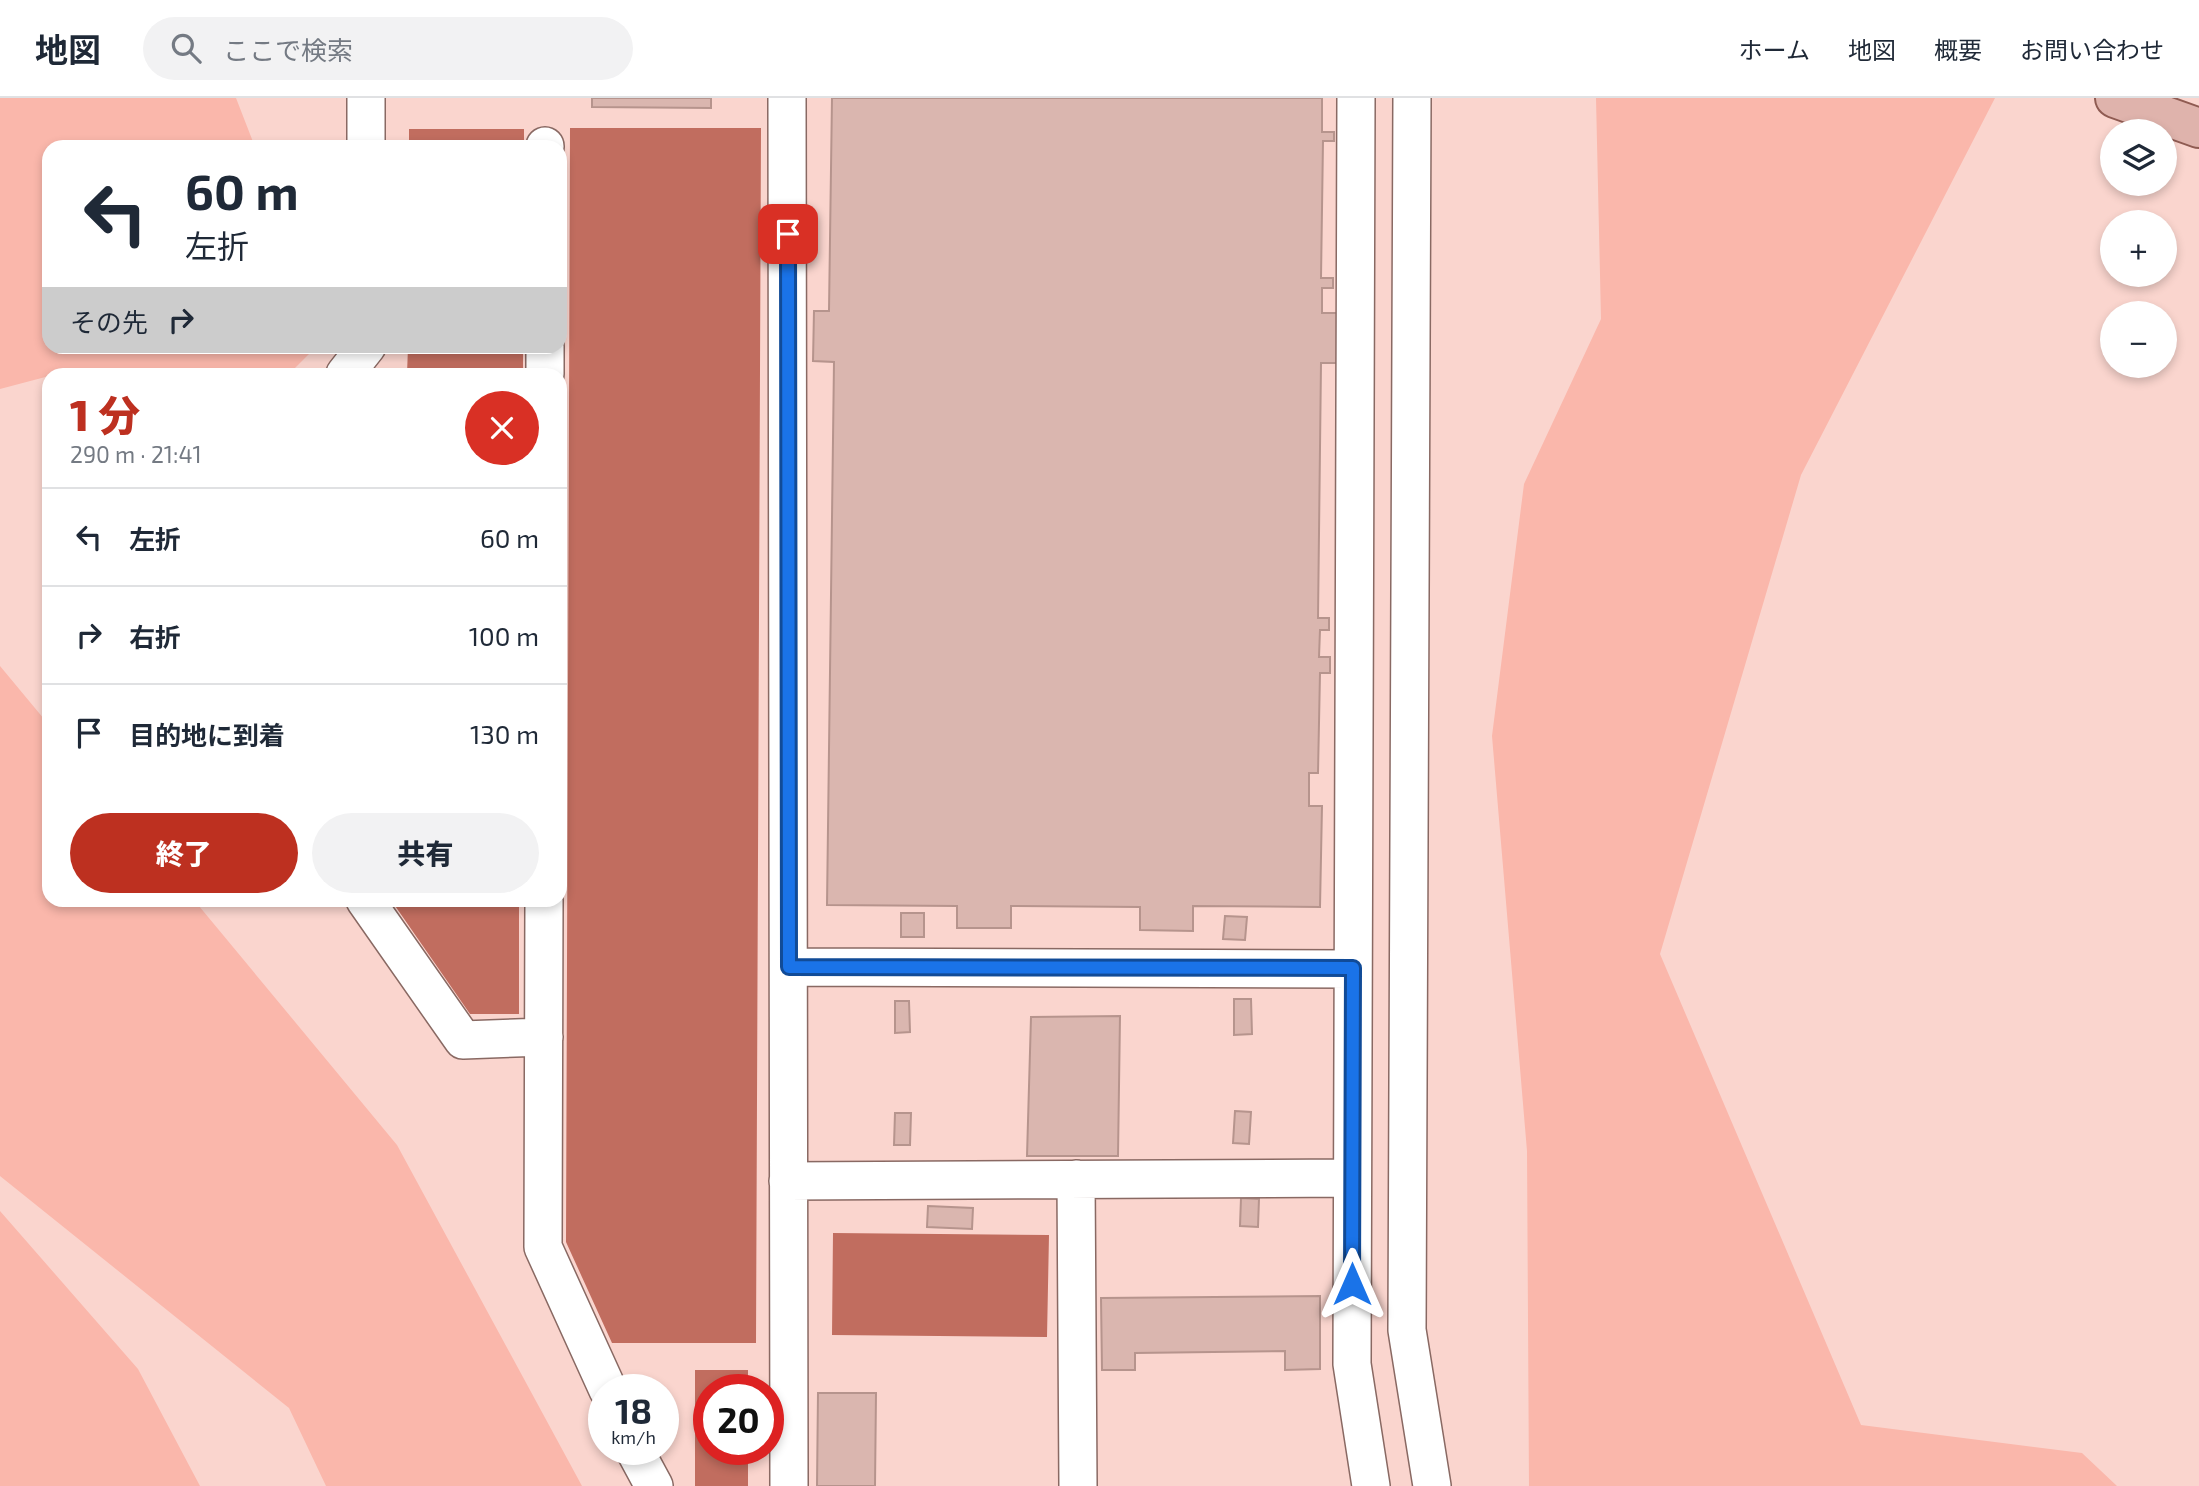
<!DOCTYPE html>
<html lang="ja">
<head>
<meta charset="utf-8">
<style>
  :root { --surface:#fff; --page:#f2f2f3; --text:#1f2937; --muted:#747a83; --line:#e0e1e3; --accent:#bd3020 }
  body { margin:0; font-family:"Exo 2","Noto Sans JP",sans-serif; background:var(--page); color:var(--text); height:100vh; display:flex; flex-direction:column; font-size:26px; white-space:nowrap }
  * { box-sizing:border-box; margin:0 }
  p { font-size:23px; color:var(--muted) }
  .icon { flex:none; width:38px; height:38px; fill:none; stroke:currentColor; stroke-width:2; stroke-linecap:round; stroke-linejoin:round }
  .map { position:relative; flex:1; overflow:hidden }
  .details { position:absolute; left:42px; top:270px; width:525px; height:539px; display:flex; flex-direction:column; background:var(--surface); border-radius:21px; box-shadow:0 4px 10px #0003 }
  .details>* { flex:none }
  .top-card { position:absolute; left:42px; top:42px; width:525px; height:214px; border-radius:21px; box-shadow:0 4px 10px #0003; background:#fff; color:var(--text); overflow:hidden }
  .fabs { position:absolute; left:2100px; top:21px; display:grid; gap:14px }
  .fabs a { display:grid; place-items:center; width:77px; height:77px; border-radius:50%; background:var(--surface); box-shadow:0 4px 10px #0003; font-size:35px }
  .speed { position:absolute; left:588px; top:1276px; display:flex; gap:14px; font-size:35px; font-weight:700; text-align:center }
  .speed>* { display:grid; place-content:center; width:91px; height:91px; border-radius:50%; background:var(--surface); box-shadow:0 4px 10px #0003; line-height:1 }
  .speed small { font-size:18px; font-weight:400 }
  .speed .limit { border:10px solid #d22; background:#fff; color:#111 }
  .pin { position:absolute; display:grid; place-items:center; width:60px; height:60px; color:#fff; margin:-30px; border-radius:14px; box-shadow:0 4px 10px #0006 }
  .me { position:absolute; width:77px; margin:-38px; rotate:0deg; stroke-linejoin:round; filter:drop-shadow(0 0 5px #0008) }
  .turn { display:flex; align-items:center; gap:24px; height:147px; padding:0 28px; font-size:32px }
  .turn .icon { width:91px; height:91px; stroke-width:2.5 }
  .turn b { display:block; font-size:49px; line-height:60px }
  .then { display:flex; align-items:center; height:66px; padding:0 28px; background:#0003; gap:14px; font-size:26px }
  .round { display:grid; place-items:center; flex:none; width:74px; height:74px; border-radius:37px; background:var(--page) }
  .overview { display:flex; align-items:center; justify-content:space-between; height:119px; padding:0 28px }
  h1 { font-size:42px; font-weight:800; line-height:52px; color:var(--accent) }
  .primary-button { display:flex; gap:14px; margin-top:auto; padding:14px 28px }
  .primary-button a { flex:1; height:80px; border-radius:42px; background:var(--accent); color:#fff; font-size:28px; font-weight:800; line-height:80px; text-align:center }
  .primary-button a+a { background:var(--page); color:var(--text) }
  ul { padding:0; list-style:none }
  li { display:flex; align-items:center; gap:21px; height:98px; padding:0 28px; border-top:2px solid var(--line) }
  li div { flex:1 }
  li b { display:block; font-size:26px }
  li em { font-style:normal }
  header { display:flex; align-items:center; gap:42px; box-sizing:border-box; height:98px; padding:0 35px; background:var(--surface); border-bottom:2px solid var(--line) }
  header strong { font-size:33px }
  nav { display:flex; gap:38px; margin-inline-start:auto; font-size:24px }
  .search { width:490px; height:63px; background:var(--page); display:flex; align-items:center; gap:18px; box-sizing:border-box; padding:0 24px; border-radius:38px; color:var(--muted); font-size:26px }
  .map>svg:first-child { display:block }
  .green { fill:#fab7ab }
  .water { fill:#c16d5f }
  .building { fill:#dab6af; stroke:#b6948d; stroke-width:2 }
  .lines { fill:none; stroke-linecap:round; stroke-linejoin:round }
  .minor-casing { stroke:#896963; stroke-width:40 }
  .major-casing { stroke:#8f5b52; stroke-width:42 }
  .minor { stroke:#fff; stroke-width:37 }
  .major { stroke:#dfb3ac; stroke-width:38 }
  .route-casing { stroke:#114b97; stroke-width:18 }
  .route { stroke:#1a73e8; stroke-width:12 }
</style>
</head>
<body>
<header>
<strong>地図</strong>
<div class="search"><svg class="icon" aria-label="search" viewBox="0 0 24 24"><circle cx="10" cy="10" r="6"/><path d="M15 15l6 6"/></svg>ここで検索</div>
<nav><a>ホーム</a><a>地図</a><a>概要</a><a>お問い合わせ</a></nav>
</header>
<div class="map">
<svg width="2199" height="1388" viewBox="0 0 2199 1388">
  <rect width="100%" height="100%" fill="#fad5ce"/>
  <!-- green -->
  <path class="green" d="M 0,0 L 236,0 L 255,49 L 49,49 L 49,248 L 316,249 L 289,276 L 71,276 L 68,273 L 0,291 Z
    M 1596,0 L 1995,0 L 1801,377 L 1660,856 L 1861,1327 L 2082,1355 L 2117,1388 L 1529,1388 L 1527,1053 L 1492,638 L 1524,386 L 1601,221 Z
    M 0,568 L 49,627 L 49,802 L 194,802 L 397,1047 L 582,1388 L 326,1388 L 289,1310 L 0,1078 Z
    M 0,1113 L 138,1271 L 200,1388 L 0,1388 Z"/>
  <!-- water -->
  <path class="water" d="M 570,30 L 761,30 L 756,1245 L 612,1245 L 566,1144 Z
    M 409,31 L 524,31 L 524,49 L 409,49 Z
    M 408,249 L 523,249 L 523,276 L 407,276 Z
    M 391,802 L 519,802 L 519,916 L 470,916 Z
    M 833,1135 L 1049,1137 L 1047,1239 L 832,1237 Z
    M 695,1272 L 748,1272 L 748,1291 L 709,1292 L 709,1351 L 748,1351 L 748,1388 L 695,1388 Z"/>
  <!-- building -->
  <path class="building" d="M 592,0 L 711,0 L 711,10 L 592,9 Z
    M 832,0 L 1322,0 L 1322,34 L 1334,34 L 1334,43 L 1323,43 L 1321,180 L 1333,180 L 1333,190 L 1322,190 L 1322,215 L 1337,215 L 1337,265 L 1321,265 L 1318,520 L 1329,520 L 1329,532 L 1320,532 L 1319,559 L 1330,559 L 1330,575 L 1320,575 L 1318,675 L 1309,675 L 1309,708 L 1322,708 L 1320,809 L 1193,808 L 1193,833 L 1140,832 L 1140,809 L 1011,808 L 1011,830 L 957,830 L 957,808 L 827,807 L 834,264 L 813,263 L 814,213 L 829,213 Z
    M 901,815 L 924,815 L 924,839 L 901,839 Z
    M 1225,818 L 1247,819 L 1245,842 L 1223,841 Z
    M 1234,901 L 1251,901 L 1252,936 L 1234,937 Z
    M 895,903 L 909,903 L 910,934 L 895,935 Z
    M 1120,918 L 1118,1058 L 1027,1058 L 1031,919 Z
    M 1235,1013 L 1251,1014 L 1249,1046 L 1233,1045 Z
    M 895,1015 L 911,1015 L 910,1047 L 894,1047 Z
    M 1241,1100 L 1259,1101 L 1258,1129 L 1240,1128 Z
    M 928,1108 L 973,1110 L 972,1131 L 927,1129 Z
    M 1320,1198 L 1320,1271 L 1285,1272 L 1285,1253 L 1135,1255 L 1135,1272 L 1102,1272 L 1101,1200 Z
    M 818,1295 L 876,1295 L 875,1388 L 817,1388 Z"/>
  <g class="lines">
    <defs>
      <path id="minor" d="M 366,0 L 366,49
        M 787,0 L 789,1388
        M 1356,0 L 1352,1266 L 1371,1388
        M 1412,0 L 1407,1232 L 1432,1388
        M 545,49 L 545,48
        M 345,276 L 367,248
        M 545,276 L 545,248
        M 365,802 L 463,942 L 544,939
        M 544,802 L 543,1149 L 608,1292
        M 789,869 L 1353,871
        M 1076,1081 L 1078,1388
        M 788,1083 L 1352,1080
        M 634,1351 L 654,1388"/>
      <path id="major" d="M 2115,0 L 2199,30"/>
    </defs>
    <!-- minor casing -->
    <use href="#minor" class="minor-casing"/>
    <!-- major casing -->
    <use href="#major" class="major-casing"/>
    <!-- minor -->
    <use href="#minor" class="minor"/>
    <!-- major -->
    <use href="#major" class="major"/>
  </g>
  <g class="lines">
    <defs>
      <path id="route" d="M 788,136 L 789,869 L 1353,870 L 1352,1186"/>
    </defs>
    <!-- route casing -->
    <use href="#route" class="route-casing"/>
    <!-- route -->
    <use href="#route" class="route"/>
  </g>
</svg>
<div class="fabs">
<a><svg class="icon" aria-label="layers" viewBox="0 0 24 24"><path d="M12 4l9 5-9 5-9-5zM3 14l9 5 9-5"/></svg></a>
<a>+</a>
<a>−</a>
</div>
<div class="speed"><div>18<small>km/h</small></div><div class="limit">20</div></div>
<div class="pin" style="left:788px;top:136px;background:#d93025"><svg class="icon" aria-label="arrive" viewBox="0 0 24 24"><path d="M6 21V4h12l-3 4 3 4H6"/></svg></div>
<svg class="me" style="left:1352px;top:1186px" viewBox="-20 -20 40 40"><path d="M0-17L14 15 0 8-14 15z" fill="#1a73e8" stroke="#fff" stroke-width="4"/></svg>
<div class="top-card">
<div class="turn"><svg class="icon" aria-label="left" viewBox="0 0 24 24"><path d="M17 20v-9H6M10 6l-5 5 5 5"/></svg><div><b>60 m</b>左折</div></div>
<div class="then">その先<svg class="icon" aria-label="right" viewBox="0 0 24 24"><path d="M7 20v-9h11M14 6l5 5-5 5"/></svg></div>
</div>
<section class="details">
<div class="overview"><div><h1>1 分</h1><p>290 m · 21:41</p></div><a class="round" style="background:#d93025;color:#fff"><svg class="icon" aria-label="close" viewBox="0 0 24 24"><path d="M6 6l12 12M18 6L6 18"/></svg></a></div>
<ul>
<li><svg class="icon" aria-label="left" viewBox="0 0 24 24"><path d="M17 20v-9H6M10 6l-5 5 5 5"/></svg><div><b>左折</b></div><em>60 m</em></li>
<li><svg class="icon" aria-label="right" viewBox="0 0 24 24"><path d="M7 20v-9h11M14 6l5 5-5 5"/></svg><div><b>右折</b></div><em>100 m</em></li>
<li><svg class="icon" aria-label="arrive" viewBox="0 0 24 24"><path d="M6 21V4h12l-3 4 3 4H6"/></svg><div><b>目的地に到着</b></div><em>130 m</em></li>
</ul>
<div class="primary-button"><a>終了</a><a>共有</a></div>
</section>
</div>
</body>
</html>
